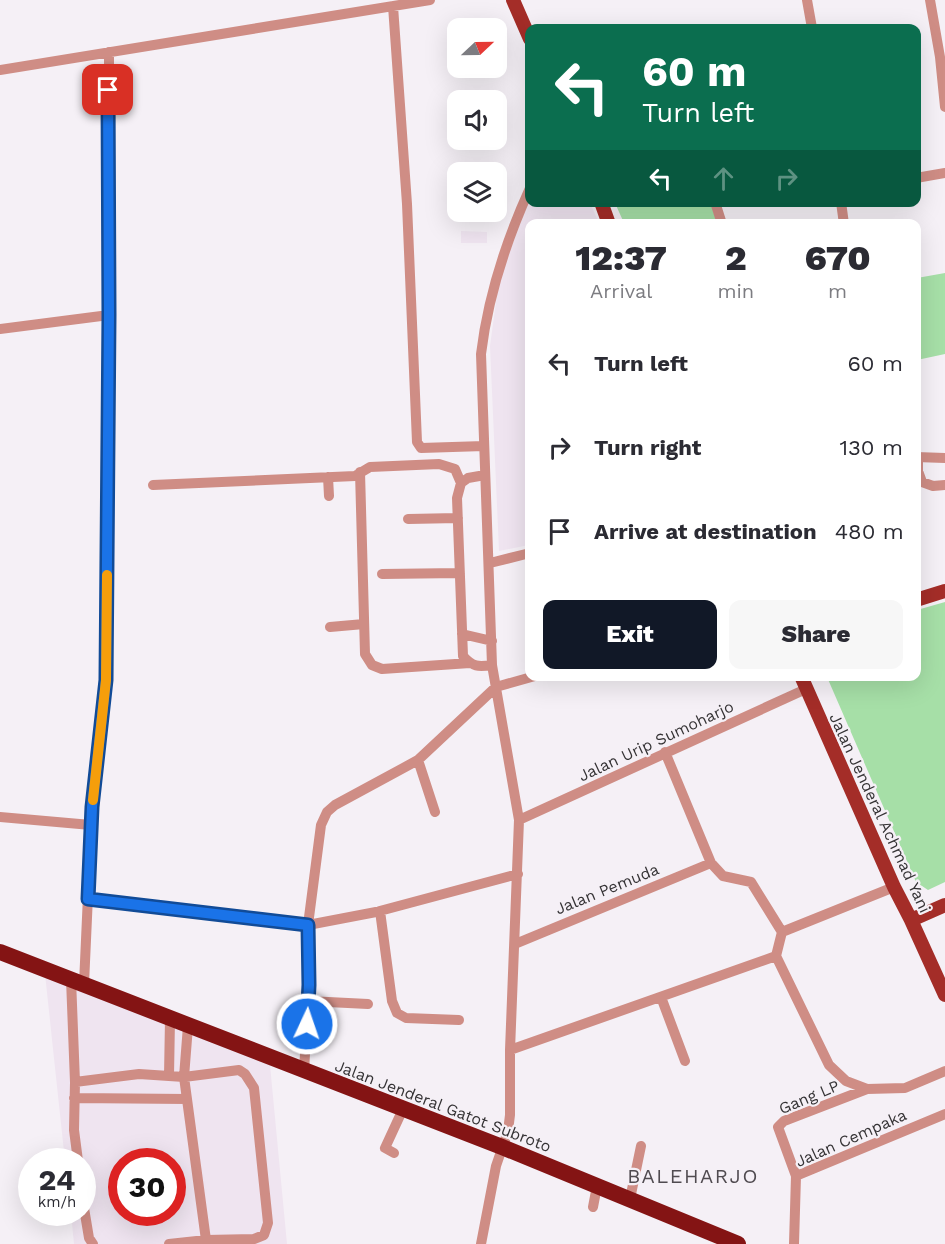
<!DOCTYPE html>
<html lang="en">
<head>
<meta charset="utf-8">
<style>
  :root { --surface:#fff; --page:#f7f7f7; --text:#2b2b33; --muted:#7c7c81; --accent:#111827 }
  body { margin:0; font-family:"Work Sans",sans-serif; background:var(--page); color:var(--text); height:100vh; display:flex; flex-direction:column; font-size:22px; white-space:nowrap }
  * { box-sizing:border-box; margin:0 }
  p { font-size:20px; color:var(--muted) }
  .icon { flex:none; width:33px; height:33px; fill:none; stroke:currentColor; stroke-width:2; stroke-linecap:round; stroke-linejoin:round }
  .map { position:relative; flex:1; overflow:hidden }
  .details { position:absolute; left:525px; top:219px; width:396px; height:462px; display:flex; flex-direction:column; background:var(--surface); border-radius:12px; box-shadow:0 6px 24px #0002 }
  .details>* { flex:none }
  .top-card { position:absolute; left:525px; top:24px; width:396px; height:183px; border-radius:12px; box-shadow:0 6px 24px #0002; background:#0b6e4f; color:#fff; overflow:hidden }
  .needle { width:39px; rotate:68deg }
  .controls { position:absolute; left:447px; top:18px; display:grid; gap:12px }
  .controls a { display:grid; place-items:center; width:60px; height:60px; border-radius:12px; background:var(--surface); box-shadow:0 6px 24px #0002; font-size:30px }
  .speed { position:absolute; left:18px; top:1148px; display:flex; gap:12px; font-size:30px; font-weight:700; text-align:center }
  .speed>* { display:grid; place-content:center; width:78px; height:78px; border-radius:50%; background:var(--surface); box-shadow:0 6px 24px #0002; line-height:1 }
  .speed small { font-size:15px; font-weight:400 }
  .speed .limit { border:9px solid #d22; background:#fff; color:#111 }
  .pin { position:absolute; display:grid; place-items:center; width:51px; height:51px; color:#fff; margin:-26px; border-radius:12px; box-shadow:0 3px 9px #0006 }
  .me { position:absolute; width:66px; margin:-33px; rotate:3deg; stroke-linejoin:round; filter:drop-shadow(0 0 4px #0008) }
  .turn { display:flex; align-items:center; gap:21px; height:126px; padding:0 18px; font-size:27px }
  .turn .icon { width:78px; height:78px; stroke-width:2.5 }
  .turn b { display:block; font-size:42px; line-height:51px }
  .lanes { display:flex; align-items:center; height:57px; padding:0 18px; background:#0003; justify-content:center; gap:30px; direction:ltr }
  .lanes .off { opacity:.35 }
  .eta { display:flex; justify-content:space-evenly; align-items:center; height:102px; text-align:center }
  .eta b { font-size:36px; font-weight:800; line-height:42px }
  .button { display:flex; gap:12px; margin-top:auto; padding:12px 18px }
  .button a { flex:1; height:69px; border-radius:12px; background:var(--accent); color:#fff; font-size:24px; font-weight:800; line-height:69px; text-align:center }
  .button a+a { background:var(--page); color:var(--text) }
  ul { padding:0; list-style:none }
  li { display:flex; align-items:center; gap:18px; height:84px; padding:0 18px }
  li div { flex:1 }
  li b { display:block; font-size:22px }
  li em { font-style:normal }
  .map>svg:first-child { display:block }
  .built { fill:#efe4f0; fill-rule:evenodd }
  .green { fill:#a6dfa7 }
  .lines { fill:none; stroke-linecap:round; stroke-linejoin:round }
  .minor { stroke:#cf8d85; stroke-width:10 }
  .major { stroke:#a42d28; stroke-width:14 }
  .highway { stroke:#841414; stroke-width:16 }
  .route-casing { stroke:#114b97; stroke-width:15 }
  .route { stroke:#1a73e8; stroke-width:10 }
  .slow { stroke:#f59e0b; stroke-width:10 }
  .labels { text-anchor:middle; dominant-baseline:central; stroke-width:4.5; stroke-linejoin:round; paint-order:stroke }
  .street-label { font-size:16px; fill:#353335; stroke:#f5f0f6 }
  .quarter-label { font-size:20px; letter-spacing:1.5px; fill:#504b50; stroke:#f5f0f6 }
</style>
</head>
<body>
<div class="map">
<svg width="945" height="1244" viewBox="0 0 945 1244">
  <rect width="100%" height="100%" fill="#f5f0f6"/>
  <!-- built -->
  <path class="built" d="M 529,200 L 530,202 L 590,203 L 599,223 L 530,224 L 529,545 L 499,551 L 490,346 L 499,280 Z
    M 461,231 L 487,232 L 487,243 L 461,243 Z
    M 45,974 L 270,1065 L 287,1244 L 74,1244 L 71,1212 L 82,1212 L 82,1161 L 65,1161 ZM 122,1161 L 172,1161 L 172,1212 L 122,1212 Z"/>
  <!-- green -->
  <path class="green" d="M 615,203 L 703,203 L 712,207 L 717,223 L 624,223 Z
    M 945,273 L 945,354 L 917,360 L 917,278 Z
    M 945,602 L 945,882 L 928,890 L 916,882 L 827,677 L 916,676 L 917,610 Z"/>
  <g class="lines">
    <!-- minor -->
    <path class="minor" d="M 807,0 L 812,28
      M 930,0 L 940,57 L 945,107
      M 393,6 L 407,204 L 417,442 L 421,448 L 484,446
      M 0,70 L 430,0
      M 916,178 L 945,173
      M 715,202 L 722,224
      M 841,202 L 844,224
      M 0,329 L 109,315
      M 916,457 L 945,458
      M 918,457 L 918,471 L 922,482 L 933,486 L 945,485
      M 360,472 L 365,654 L 372,665 L 382,669 L 470,663
      M 485,475 L 468,478 L 461,483 L 457,498 L 463,656 C 473,667 478,667 492,665
      M 328,477 L 329,496
      M 153,485 L 355,476 L 370,467 L 439,464 L 455,469 L 461,483
      M 408,519 L 458,518
      M 490,563 L 530,553
      M 382,574 L 460,573
      M 330,627 L 364,624
      M 462,634 L 492,641
      M 665,752 L 711,863 L 723,876 L 751,882 L 782,932
      M 418,760 L 435,812
      M 0,817 L 91,825
      M 519,820 L 806,689
      M 894,887 L 782,932 L 776,956 L 829,1065 L 846,1081 L 867,1089 L 905,1088 L 945,1071
      M 88,899 L 308,925 L 376,912 L 518,874
      M 380,911 L 392,1001 L 397,1013 L 406,1018 L 459,1020
      M 515,944 L 711,863
      M 71,979 L 75,1082
      M 84,984 L 92,807 L 106,680 L 109,315 L 109,52
      M 661,997 L 685,1061
      M 308,1001 L 368,1004
      M 188,1026 L 184,1077 L 206,1240
      M 510,1050 L 776,956
      M 304,1071 L 309,985 L 308,925 L 321,825 L 327,812 L 335,805 L 418,760 L 496,687 L 535,676
      M 169,1076 L 170,1019
      M 74,1098 L 187,1099
      M 394,1153 L 385,1148 L 403,1109
      M 78,1161 L 74,1130 L 75,1082 L 139,1074 L 184,1077 L 239,1070 L 245,1074 L 254,1088 L 268,1223 L 264,1235 L 254,1239 L 206,1240 L 169,1244
      M 796,1176 L 778,1127 L 784,1121 L 867,1089
      M 82,1196 L 89,1238 L 93,1244
      M 630,1199 L 641,1146
      M 593,1207 L 597,1186
      M 481,1244 L 496,1166 L 508,1131 L 510,1115 L 510,1050 L 519,820 L 492,665 L 481,354 C 488,296 506,241 530,188
      M 794,1244 L 796,1176 L 945,1114"/>
    <!-- major -->
    <path class="major" d="M 513,0 L 530,39
      M 601,202 L 609,224
      M 916,600 L 945,591
      M 801,676 L 894,887 L 911,920 L 945,995
      M 911,920 L 945,905"/>
    <!-- highway -->
    <path class="highway" d="M 0,952 L 502,1147 L 738,1244"/>
  </g>
  <g class="lines">
    <defs>
      <path id="route" d="M 108,90 L 109,315 L 106,680 L 92,807 L 88,899 L 308,925 L 309,985 L 307,1024"/>
    </defs>
    <!-- route casing -->
    <use href="#route" class="route-casing"/>
    <!-- route -->
    <use href="#route" class="route"/>
    <!-- slow -->
    <path class="slow" d="M 93,800 L 106,680 L 107,575"/>
  </g>
  <g class="labels">
    <!-- street labels -->
    <g class="street-label">
      <text transform="translate(656 741) rotate(-25)">Jalan Urip Sumoharjo</text>
      <text transform="translate(880 813) rotate(65)">Jalan Jenderal Achmad Yani</text>
      <text transform="translate(607 889) rotate(-22)">Jalan Pemuda</text>
      <text transform="translate(809 1097) rotate(-23)">Gang LP</text>
      <text transform="translate(443 1106) rotate(21)">Jalan Jenderal Gatot Subroto</text>
      <text transform="translate(851 1138) rotate(-24)">Jalan Cempaka</text>
    </g>
    <!-- quarter labels -->
    <g class="quarter-label">
      <text x="693" y="1176">BALEHARJO</text>
    </g>
  </g>
</svg>
<div class="controls">
<a><svg class="needle" viewBox="-14 -14 28 28"><path d="M0-13l5 13h-10z" fill="#e53935"/><path d="M0 13l5-13h-10z" fill="#7c7c81"/></svg></a>
<a><svg class="icon" aria-label="sound" viewBox="0 0 24 24"><path d="M4 9h4l5-4v14l-5-4H4zM17 9q2 3 0 6"/></svg></a>
<a><svg class="icon" aria-label="layers" viewBox="0 0 24 24"><path d="M12 4l9 5-9 5-9-5zM3 14l9 5 9-5"/></svg></a>
</div>
<div class="speed"><div>24<small>km/h</small></div><div class="limit">30</div></div>
<div class="pin" style="left:108px;top:90px;background:#d93025"><svg class="icon" aria-label="arrive" viewBox="0 0 24 24"><path d="M6 21V4h12l-3 4 3 4H6"/></svg></div>
<svg class="me" style="left:307px;top:1024px" viewBox="-20 -20 40 40"><circle r="17" fill="#1a73e8" stroke="#fff" stroke-width="3"/><path d="M0-11L8 9 0 5-8 9z" fill="#fff"/></svg>
<div class="top-card">
<div class="turn"><svg class="icon" aria-label="left" viewBox="0 0 24 24"><path d="M17 20v-9H6M10 6l-5 5 5 5"/></svg><div><b>60 m</b>Turn left</div></div>
<div class="lanes"><svg class="icon" aria-label="left" viewBox="0 0 24 24"><path d="M17 20v-9H6M10 6l-5 5 5 5"/></svg><svg class="icon off" aria-label="ahead" viewBox="0 0 24 24"><path d="M12 20V5M6 11l6-6 6 6"/></svg><svg class="icon off" aria-label="right" viewBox="0 0 24 24"><path d="M7 20v-9h11M14 6l5 5-5 5"/></svg></div>
</div>
<section class="details">
<div class="eta">
<div><b>12:37</b><p>Arrival</p></div>
<div><b>2</b><p>min</p></div>
<div><b>670</b><p>m</p></div>
</div>
<ul>
<li><svg class="icon" aria-label="left" viewBox="0 0 24 24"><path d="M17 20v-9H6M10 6l-5 5 5 5"/></svg><div><b>Turn left</b></div><em>60 m</em></li>
<li><svg class="icon" aria-label="right" viewBox="0 0 24 24"><path d="M7 20v-9h11M14 6l5 5-5 5"/></svg><div><b>Turn right</b></div><em>130 m</em></li>
<li><svg class="icon" aria-label="arrive" viewBox="0 0 24 24"><path d="M6 21V4h12l-3 4 3 4H6"/></svg><div><b>Arrive at destination</b></div><em>480 m</em></li>
</ul>
<div class="button"><a>Exit</a><a>Share</a></div>
</section>
</div>
</body>
</html>
